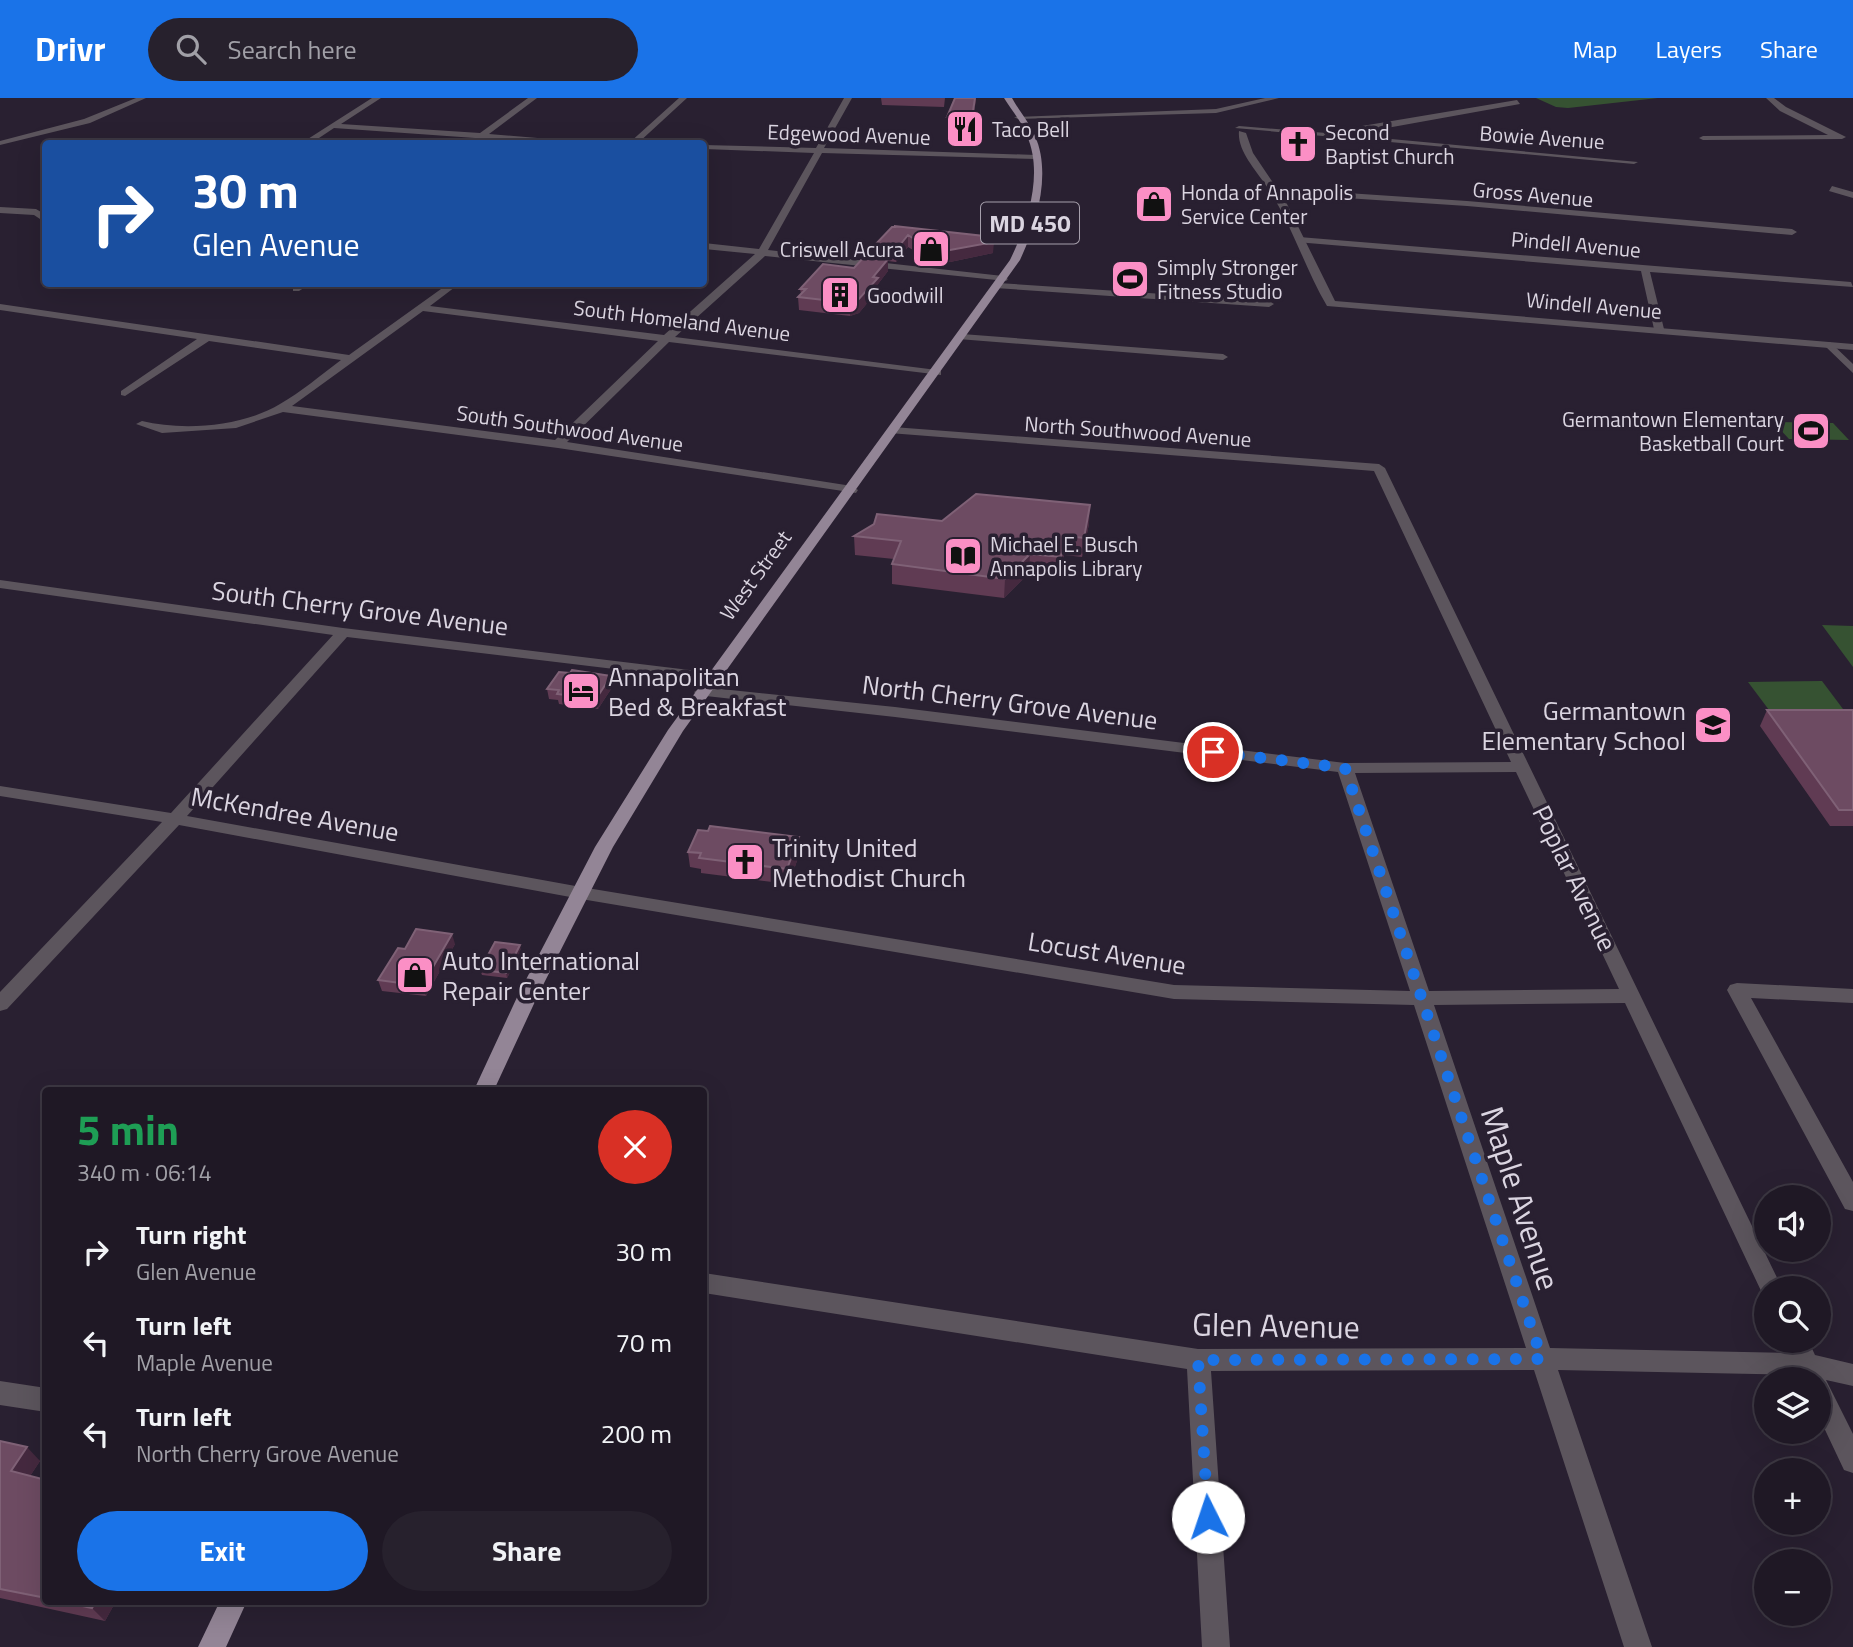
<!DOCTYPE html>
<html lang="en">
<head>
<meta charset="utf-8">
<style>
  :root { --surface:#1f1825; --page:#27212d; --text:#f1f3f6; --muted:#a1a0a7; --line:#3c3742; --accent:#1a73e8 }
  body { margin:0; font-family:"Titillium Web",sans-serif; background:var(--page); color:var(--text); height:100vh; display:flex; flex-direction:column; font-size:26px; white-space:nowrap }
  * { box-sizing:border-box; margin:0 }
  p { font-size:23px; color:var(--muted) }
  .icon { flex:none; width:38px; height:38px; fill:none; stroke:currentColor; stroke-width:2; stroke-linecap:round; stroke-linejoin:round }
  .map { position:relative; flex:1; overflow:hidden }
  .side { position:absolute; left:42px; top:989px; width:665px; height:518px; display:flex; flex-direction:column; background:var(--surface); border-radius:7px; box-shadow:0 7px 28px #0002,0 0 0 2px var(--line) }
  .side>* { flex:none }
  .banner { position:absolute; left:42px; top:42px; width:665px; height:147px; border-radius:7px; box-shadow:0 7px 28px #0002,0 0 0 2px var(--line); background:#1a4fa0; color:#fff; overflow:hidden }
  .fabs { position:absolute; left:1754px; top:1087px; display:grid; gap:14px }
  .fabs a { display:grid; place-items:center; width:77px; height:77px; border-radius:50%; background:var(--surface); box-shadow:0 7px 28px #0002,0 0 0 2px var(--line); font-size:35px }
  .pin { position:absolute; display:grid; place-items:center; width:60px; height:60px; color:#fff; margin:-30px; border:4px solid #fff; border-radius:50%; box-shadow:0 2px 7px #0007 }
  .me { position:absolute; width:77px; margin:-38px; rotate:356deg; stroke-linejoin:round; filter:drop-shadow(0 0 5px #0008) }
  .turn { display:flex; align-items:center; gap:24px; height:147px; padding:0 35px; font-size:32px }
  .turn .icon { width:91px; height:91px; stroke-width:2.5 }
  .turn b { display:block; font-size:49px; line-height:60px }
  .round { display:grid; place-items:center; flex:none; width:74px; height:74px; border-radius:37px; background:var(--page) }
  .summary { display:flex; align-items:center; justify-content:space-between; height:119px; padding:0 35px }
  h1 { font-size:42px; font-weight:700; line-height:52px; color:#1e9e55 }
  .primary-button { display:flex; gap:14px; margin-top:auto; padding:14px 35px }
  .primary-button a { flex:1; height:80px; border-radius:42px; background:var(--accent); color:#fff; font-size:28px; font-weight:700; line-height:80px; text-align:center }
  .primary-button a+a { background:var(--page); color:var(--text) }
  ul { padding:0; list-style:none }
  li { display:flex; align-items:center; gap:21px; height:91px; padding:0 35px }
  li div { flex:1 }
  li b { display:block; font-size:26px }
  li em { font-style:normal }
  header { display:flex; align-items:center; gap:42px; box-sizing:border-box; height:98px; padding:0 35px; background:var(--accent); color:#fff }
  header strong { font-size:33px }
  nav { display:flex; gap:38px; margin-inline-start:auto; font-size:24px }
  .search { width:490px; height:63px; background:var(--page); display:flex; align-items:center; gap:18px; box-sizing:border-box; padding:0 24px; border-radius:38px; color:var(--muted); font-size:26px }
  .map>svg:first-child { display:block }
  .green { fill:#365232 }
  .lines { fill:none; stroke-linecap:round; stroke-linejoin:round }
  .minor { fill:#5c555d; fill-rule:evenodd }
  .tertiary { fill:#5c555d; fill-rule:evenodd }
  .primary { fill:#938596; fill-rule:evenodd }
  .wall { fill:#603b53 }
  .shaded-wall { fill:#45293f }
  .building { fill:#6d4b62; stroke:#7f6176; stroke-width:2 }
  .route { stroke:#1a73e8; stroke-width:12; stroke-dasharray:0 21.6 }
  .labels { text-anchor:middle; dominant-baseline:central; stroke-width:7; stroke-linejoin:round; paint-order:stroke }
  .far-poi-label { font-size:21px; fill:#dbd5e1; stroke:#292031; text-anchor:start }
  .far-street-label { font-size:21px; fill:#dbd5e1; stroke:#292031 }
  .shield { fill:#292031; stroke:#a69fac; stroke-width:2 }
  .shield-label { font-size:24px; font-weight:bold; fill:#dbd5e1 }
  .street-label { font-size:26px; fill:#dbd5e1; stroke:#292031 }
  .poi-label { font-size:26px; fill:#dbd5e1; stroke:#292031; text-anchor:start }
  .near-street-label { font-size:32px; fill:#dbd5e1; stroke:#292031 }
</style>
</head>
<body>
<header>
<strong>Drivr</strong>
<div class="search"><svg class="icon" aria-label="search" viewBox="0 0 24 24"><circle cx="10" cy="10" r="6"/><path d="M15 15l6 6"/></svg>Search here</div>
<nav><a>Map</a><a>Layers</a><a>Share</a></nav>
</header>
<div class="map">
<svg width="1853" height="1549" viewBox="0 0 1853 1549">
  <rect width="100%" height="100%" fill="#292031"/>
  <!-- green -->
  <path class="green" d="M 1536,0 L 1658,0 L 1568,10 L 1556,9 Z
    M 1773,324 L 1833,325 L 1849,342 L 1789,341 Z
    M 1822,527 L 1853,528 L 1853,569 Z
    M 1822,583 L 1843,611 L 1769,612 L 1748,584 Z"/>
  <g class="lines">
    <!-- minor -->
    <path class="minor" d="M 136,0 L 146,0 L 90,25 L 0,47 L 0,43 L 84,21 Z
      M 372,0 L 381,0 L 341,26 L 480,35 L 528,0 L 537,0 L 489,36 L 609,46 L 479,42 L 475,40 L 334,30 L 310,46 L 300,46 Z
      M 679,0 L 687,0 L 637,46 L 628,46 Z
      M 844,0 L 852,0 L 824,50 L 1036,57 L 1040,59 L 1036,61 L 822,55 L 768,152 L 1003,178 L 1008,181 L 1006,183 L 765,158 L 675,239 L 937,272 L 941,273 L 941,277 L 669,244 L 567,344 L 852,388 L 858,392 L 856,395 L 558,350 L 283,314 L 236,330 L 162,335 L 136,326 L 142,323 C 183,333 242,329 280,306 C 301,294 321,277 341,262 L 209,243 L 125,298 L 121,297 L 121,293 L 197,241 L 0,212 L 0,206 L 349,257 L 448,186 L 459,186 L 430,208 L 664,237 L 755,156 L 704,151 L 704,145 L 759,151 L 814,55 L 704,51 L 704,47 L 816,50 ZM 423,213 L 658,243 L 555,342 L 292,308 Z
      M 1766,0 L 1774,0 L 1786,9 L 1846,39 L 1842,41 L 1703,42 L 1699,40 L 1703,38 L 1828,37 L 1780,13 Z
      M 1517,2 L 1520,6 L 1348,37 L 1638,64 L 1634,66 L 1235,30 L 1239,28 L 1339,36 L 1362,28 Z
      M 1832,88 L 1853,94 L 1853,100 L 1829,93 Z
      M 1272,90 L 1467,103 L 1792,131 L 1797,134 L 1792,137 L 1467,108 L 1269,95 Z
      M 0,109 L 36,111 L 46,117 L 46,125 L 34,117 L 0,115 Z
      M 1299,139 L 1851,184 L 1853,189 L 1650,174 L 1664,231 L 1659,234 L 1654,231 L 1641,173 L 1296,144 L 1296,140 Z
      M 998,185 L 1269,203 L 1274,206 L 1269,209 L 995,190 L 995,186 Z
      M 299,186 L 310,186 L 299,193 L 293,193 L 293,189 Z
      M 962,236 L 1223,256 L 1228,259 L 1223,262 L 958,241 L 958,237 Z
      M 1830,244 L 1853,266 L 1853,275 L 1826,249 L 1825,247 Z
      M 893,329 L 1379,366 L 1385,370 L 1782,1190 L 1766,1190 L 1766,1198 L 1763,1197 L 1625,905 L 1434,907 L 1550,1250 L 1790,1255 L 1784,1242 L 1808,1242 L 1815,1257 L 1853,1266 L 1853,1288 L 1826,1282 L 1853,1336 L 1853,1375 L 1844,1372 L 1818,1317 L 1818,1281 L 1802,1281 L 1800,1277 L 1558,1272 L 1652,1549 L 1624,1549 L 1534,1272 L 1211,1273 L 1230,1549 L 1202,1549 L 1187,1271 L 704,1195 L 704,1175 L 1198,1251 L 1526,1250 L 1414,907 L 1174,901 L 581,801 L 179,727 L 7,911 L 0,913 L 0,894 L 162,724 L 0,698 L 0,688 L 171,715 L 333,537 L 0,490 L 0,482 L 343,530 L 714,575 L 721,579 L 714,583 L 347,539 L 187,718 L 581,789 L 1174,887 L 1410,893 L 1338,674 L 895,619 L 697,597 L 694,594 L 702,589 L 895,609 L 1345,665 L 1511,664 L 1374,373 L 889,335 L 889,331 ZM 1516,674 L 1619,891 L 1429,893 L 1355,675 Z
      M 1737,885 L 1853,891 L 1853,905 L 1751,900 L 1853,1084 L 1853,1113 L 1845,1111 L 1727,892 L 1730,887 Z
      M 0,1283 L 46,1290 L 46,1314 L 0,1307 Z"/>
    <!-- tertiary -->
    <path class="tertiary" d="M 1265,0 L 1279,0 L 1216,15 L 1018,21 L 1014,19 L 1216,11 Z
      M 1239,33 L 1246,35 L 1253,55 L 1286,104 L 1335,203 L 1853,246 L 1853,252 L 1327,208 C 1304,169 1291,123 1265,86 C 1255,71 1237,52 1239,33 Z"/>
    <!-- primary -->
    <path class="primary" d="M 1004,0 L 1012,0 C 1019,13 1029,24 1035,38 C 1052,76 1036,127 1020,162 L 683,633 L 613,749 L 539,895 L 494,992 L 474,992 L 519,895 L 595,749 L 668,632 L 1010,162 C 1027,127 1044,76 1027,38 C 1022,24 1012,13 1004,0 Z
      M 220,1503 L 247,1503 L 226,1549 L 198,1549 Z"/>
  </g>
  <!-- wall -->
  <path class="wall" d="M 881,0 L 945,0 L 944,9 L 882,7 Z
    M 976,0 L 972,33 L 947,32 L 947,19 Z
    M 894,128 L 993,155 L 950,164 L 928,161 L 908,149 L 896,164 L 888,163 L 888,173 L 878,186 L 878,192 L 859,215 L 850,218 L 799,212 L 798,199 L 801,196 L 800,191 L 854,170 L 873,160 L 873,149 L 894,129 Z
    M 942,423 L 1089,426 L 1082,459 L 1064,457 L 1060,478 L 1029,475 L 1004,500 L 892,486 L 892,466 L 894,461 L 855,457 L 854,438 Z
    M 570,575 L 611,578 L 613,588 L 598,611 L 559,606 L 558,602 L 549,601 L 547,591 Z
    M 1767,612 L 1853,612 L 1853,728 L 1830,728 L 1760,628 Z
    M 688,754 L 800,754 L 789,786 L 701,775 L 701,771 L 690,769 Z
    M 455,846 L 426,898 L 382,893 L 378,882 L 405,851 Z
    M 521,853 L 507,880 L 482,877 L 480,872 Z
    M 0,1343 L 40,1363 L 30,1378 L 46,1382 L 46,1503 L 116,1503 L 105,1523 L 0,1500 Z"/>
  <!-- shaded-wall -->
  <path class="shaded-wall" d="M 975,0 L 976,0 L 972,33 L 972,20 Z
    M 908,137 L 908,149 L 896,164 L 896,152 Z
    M 994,144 L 993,155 L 950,164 L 950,152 Z
    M 888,161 L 888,173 L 878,186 L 878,192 L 859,215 L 850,218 L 850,205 Z
    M 1090,407 L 1089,426 L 1082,459 L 1084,440 Z
    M 1066,438 L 1064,457 L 1060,478 L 1061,459 Z
    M 1030,456 L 1029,475 L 1004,500 L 1005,481 Z
    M 611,578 L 613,588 L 598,611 L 596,601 Z
    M 799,739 L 800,754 L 789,786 L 787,771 Z
    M 452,836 L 455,846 L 426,898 L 422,888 Z
    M 520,847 L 521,853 L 507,880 L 506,875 Z
    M 27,1349 L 40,1363 L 24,1387 L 11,1373 Z
    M 96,1503 L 116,1503 L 105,1523 L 92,1510 Z"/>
  <!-- building -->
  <path class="building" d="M 955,0 L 975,0 L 972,20 L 947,19 Z
    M 894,128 L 993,139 L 994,144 L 950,152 L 928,150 L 908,137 L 896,152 L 873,149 L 892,129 L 896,129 Z
    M 864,159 L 888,161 L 873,179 L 878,180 L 858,202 L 850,205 L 798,199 L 806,191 L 800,191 L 823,166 L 854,170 Z
    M 976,396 L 1090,407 L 1084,440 L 1066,438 L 1061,459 L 1030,456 L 1005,481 L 892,466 L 901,443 L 854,438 L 874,426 L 877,416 L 942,423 Z
    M 572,572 L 611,578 L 596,601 L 557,596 L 559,592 L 547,591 L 559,574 L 570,575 Z
    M 1767,612 L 1853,612 L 1853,712 L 1839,712 Z
    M 710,728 L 799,739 L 787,771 L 699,760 L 701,755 L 688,754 L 698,732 L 708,733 Z
    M 416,831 L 452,836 L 422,888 L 378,882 L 398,850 L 405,851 Z
    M 495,844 L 520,847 L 506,875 L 480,872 Z
    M 0,1343 L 27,1349 L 11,1373 L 46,1382 L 46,1500 L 0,1491 Z
    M 60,1503 L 96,1503 L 92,1510 Z"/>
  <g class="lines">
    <!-- route -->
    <path class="route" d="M 1208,1419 L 1198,1262 L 1542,1261 L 1345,670 L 1213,654"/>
  </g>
  <!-- icons -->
  <defs>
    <symbol id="restaurant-square" viewBox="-11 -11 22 22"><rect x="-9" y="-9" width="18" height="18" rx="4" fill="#fb8fc5" stroke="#292031"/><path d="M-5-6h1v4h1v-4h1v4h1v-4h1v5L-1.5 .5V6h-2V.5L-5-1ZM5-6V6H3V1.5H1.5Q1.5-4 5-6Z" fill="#111"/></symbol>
    <symbol id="church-square" viewBox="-11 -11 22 22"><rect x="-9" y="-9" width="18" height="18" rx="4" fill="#fb8fc5" stroke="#292031"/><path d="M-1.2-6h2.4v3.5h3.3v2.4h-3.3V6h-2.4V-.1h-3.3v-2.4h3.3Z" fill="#111"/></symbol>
    <symbol id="shop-square" viewBox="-11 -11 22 22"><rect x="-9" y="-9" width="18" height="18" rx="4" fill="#fb8fc5" stroke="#292031"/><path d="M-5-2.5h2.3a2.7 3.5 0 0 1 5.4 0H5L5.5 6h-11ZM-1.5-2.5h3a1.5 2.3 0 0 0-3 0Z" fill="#111"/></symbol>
    <symbol id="stadium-square" viewBox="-11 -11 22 22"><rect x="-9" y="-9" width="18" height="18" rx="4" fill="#fb8fc5" stroke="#292031"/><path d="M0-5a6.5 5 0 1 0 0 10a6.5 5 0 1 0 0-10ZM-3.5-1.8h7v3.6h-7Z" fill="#111"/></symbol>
    <symbol id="building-square" viewBox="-11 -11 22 22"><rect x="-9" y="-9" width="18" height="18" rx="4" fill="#fb8fc5" stroke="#292031"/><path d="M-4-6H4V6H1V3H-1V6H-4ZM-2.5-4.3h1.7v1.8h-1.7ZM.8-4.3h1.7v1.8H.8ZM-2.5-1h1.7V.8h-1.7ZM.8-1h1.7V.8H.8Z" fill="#111"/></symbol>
    <symbol id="library-square" viewBox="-11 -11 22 22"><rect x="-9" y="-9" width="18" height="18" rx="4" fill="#fb8fc5" stroke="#292031"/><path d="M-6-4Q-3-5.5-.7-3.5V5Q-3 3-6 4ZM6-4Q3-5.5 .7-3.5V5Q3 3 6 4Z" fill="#111"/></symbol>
    <symbol id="hotel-square" viewBox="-11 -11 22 22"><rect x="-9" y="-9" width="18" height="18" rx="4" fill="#fb8fc5" stroke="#292031"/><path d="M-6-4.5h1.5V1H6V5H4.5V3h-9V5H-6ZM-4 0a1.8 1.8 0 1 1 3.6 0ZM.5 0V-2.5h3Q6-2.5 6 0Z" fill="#111"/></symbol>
    <symbol id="school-square" viewBox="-11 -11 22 22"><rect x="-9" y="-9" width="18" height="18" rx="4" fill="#fb8fc5" stroke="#292031"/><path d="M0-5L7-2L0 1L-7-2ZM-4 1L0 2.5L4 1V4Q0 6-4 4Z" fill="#111"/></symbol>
  </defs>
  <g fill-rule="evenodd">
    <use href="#restaurant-square" x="943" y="9" width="44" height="44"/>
    <use href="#church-square" x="1276" y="24" width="44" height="44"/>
    <use href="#shop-square" x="1132" y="84" width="44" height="44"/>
    <use href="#shop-square" x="909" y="129" width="44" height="44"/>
    <use href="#stadium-square" x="1108" y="159" width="44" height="44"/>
    <use href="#building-square" x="818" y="175" width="44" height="44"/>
    <use href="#stadium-square" x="1789" y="311" width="44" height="44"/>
    <use href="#library-square" x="941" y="436" width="44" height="44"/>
    <use href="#hotel-square" x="559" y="571" width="44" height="44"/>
    <use href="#school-square" x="1691" y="605" width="44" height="44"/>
    <use href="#church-square" x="723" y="742" width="44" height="44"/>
    <use href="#shop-square" x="393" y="855" width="44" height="44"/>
  </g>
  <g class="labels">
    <!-- far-poi labels -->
    <g class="far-poi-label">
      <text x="992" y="31">Taco Bell</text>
      <text x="1325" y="34">Second<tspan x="1325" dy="24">Baptist Church</tspan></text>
      <text x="1181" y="94">Honda of Annapolis<tspan x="1181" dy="24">Service Center</tspan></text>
      <text x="904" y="151" text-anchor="end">Criswell Acura</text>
      <text x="1157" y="169">Simply Stronger<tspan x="1157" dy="24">Fitness Studio</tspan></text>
      <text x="867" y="197">Goodwill</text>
      <text x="1784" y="321" text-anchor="end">Germantown Elementary<tspan x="1784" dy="24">Basketball Court</tspan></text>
      <text x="990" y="446">Michael E. Busch<tspan x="990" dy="24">Annapolis Library</tspan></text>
    </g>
    <!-- far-street labels -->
    <g class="far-street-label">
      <text transform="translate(849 36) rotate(2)">Edgewood Avenue</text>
      <text transform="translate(1542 39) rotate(4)">Bowie Avenue</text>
      <text transform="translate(1533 96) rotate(5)">Gross Avenue</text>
      <text transform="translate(1576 146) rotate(5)">Pindell Avenue</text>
      <text transform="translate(1594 207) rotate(5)">Windell Avenue</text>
      <text transform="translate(682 222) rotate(7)">South Homeland Avenue</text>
      <text transform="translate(570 330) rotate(8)">South Southwood Avenue</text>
      <text transform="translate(1138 333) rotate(4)">North Southwood Avenue</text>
      <text transform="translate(755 477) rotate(-54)">West Street</text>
    </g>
    <!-- shield labels -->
    <rect class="shield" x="981" y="104.5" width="98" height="41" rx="5"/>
    <g class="shield-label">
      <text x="1030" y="125">MD 450</text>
    </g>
    <!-- street labels -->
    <g class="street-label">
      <text transform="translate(360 510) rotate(7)">South Cherry Grove Avenue</text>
      <text transform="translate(1010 604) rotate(7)">North Cherry Grove Avenue</text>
      <text transform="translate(295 716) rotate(10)">McKendree Avenue</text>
      <text transform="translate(1575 780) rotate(64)">Poplar Avenue</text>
      <text transform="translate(1107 855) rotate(9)">Locust Avenue</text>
    </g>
    <!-- poi labels -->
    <g class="poi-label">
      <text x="608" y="578">Annapolitan<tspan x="608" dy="30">Bed &amp; Breakfast</tspan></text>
      <text x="1686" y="612" text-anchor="end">Germantown<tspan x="1686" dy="30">Elementary School</tspan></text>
      <text x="772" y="749">Trinity United<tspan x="772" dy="30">Methodist Church</tspan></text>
      <text x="442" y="862">Auto International<tspan x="442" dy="30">Repair Center</tspan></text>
    </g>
    <!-- near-street labels -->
    <g class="near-street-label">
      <text transform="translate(1521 1100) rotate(72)">Maple Avenue</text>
      <text transform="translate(1276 1227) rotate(1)">Glen Avenue</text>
    </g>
  </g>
</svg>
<div class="fabs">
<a><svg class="icon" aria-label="sound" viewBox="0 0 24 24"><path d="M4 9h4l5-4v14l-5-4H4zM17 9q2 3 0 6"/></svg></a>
<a><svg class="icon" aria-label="search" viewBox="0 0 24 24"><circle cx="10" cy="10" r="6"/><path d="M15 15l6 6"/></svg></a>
<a><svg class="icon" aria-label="layers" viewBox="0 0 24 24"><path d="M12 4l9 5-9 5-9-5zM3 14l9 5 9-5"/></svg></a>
<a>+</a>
<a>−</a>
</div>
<div class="pin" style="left:1213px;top:654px;background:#d93025"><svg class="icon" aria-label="arrive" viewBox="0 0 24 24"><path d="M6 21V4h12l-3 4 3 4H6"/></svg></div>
<svg class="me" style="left:1208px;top:1419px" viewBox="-20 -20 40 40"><circle r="19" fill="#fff"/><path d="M0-13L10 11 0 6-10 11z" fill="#1a73e8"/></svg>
<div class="banner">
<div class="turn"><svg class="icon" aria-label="right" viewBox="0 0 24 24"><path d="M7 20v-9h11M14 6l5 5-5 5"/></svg><div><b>30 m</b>Glen Avenue</div></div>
</div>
<section class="side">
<div class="summary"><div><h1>5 min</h1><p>340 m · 06:14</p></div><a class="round" style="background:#d93025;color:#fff"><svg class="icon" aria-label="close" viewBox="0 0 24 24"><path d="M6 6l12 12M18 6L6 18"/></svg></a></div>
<ul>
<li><svg class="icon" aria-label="right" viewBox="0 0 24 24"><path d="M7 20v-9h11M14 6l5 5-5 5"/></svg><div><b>Turn right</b><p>Glen Avenue</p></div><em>30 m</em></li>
<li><svg class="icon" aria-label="left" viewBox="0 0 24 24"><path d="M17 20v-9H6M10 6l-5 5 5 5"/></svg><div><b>Turn left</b><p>Maple Avenue</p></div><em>70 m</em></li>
<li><svg class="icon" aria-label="left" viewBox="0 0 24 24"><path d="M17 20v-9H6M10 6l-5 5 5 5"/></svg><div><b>Turn left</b><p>North Cherry Grove Avenue</p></div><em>200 m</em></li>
</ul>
<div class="primary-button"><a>Exit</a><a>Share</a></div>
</section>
</div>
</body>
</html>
